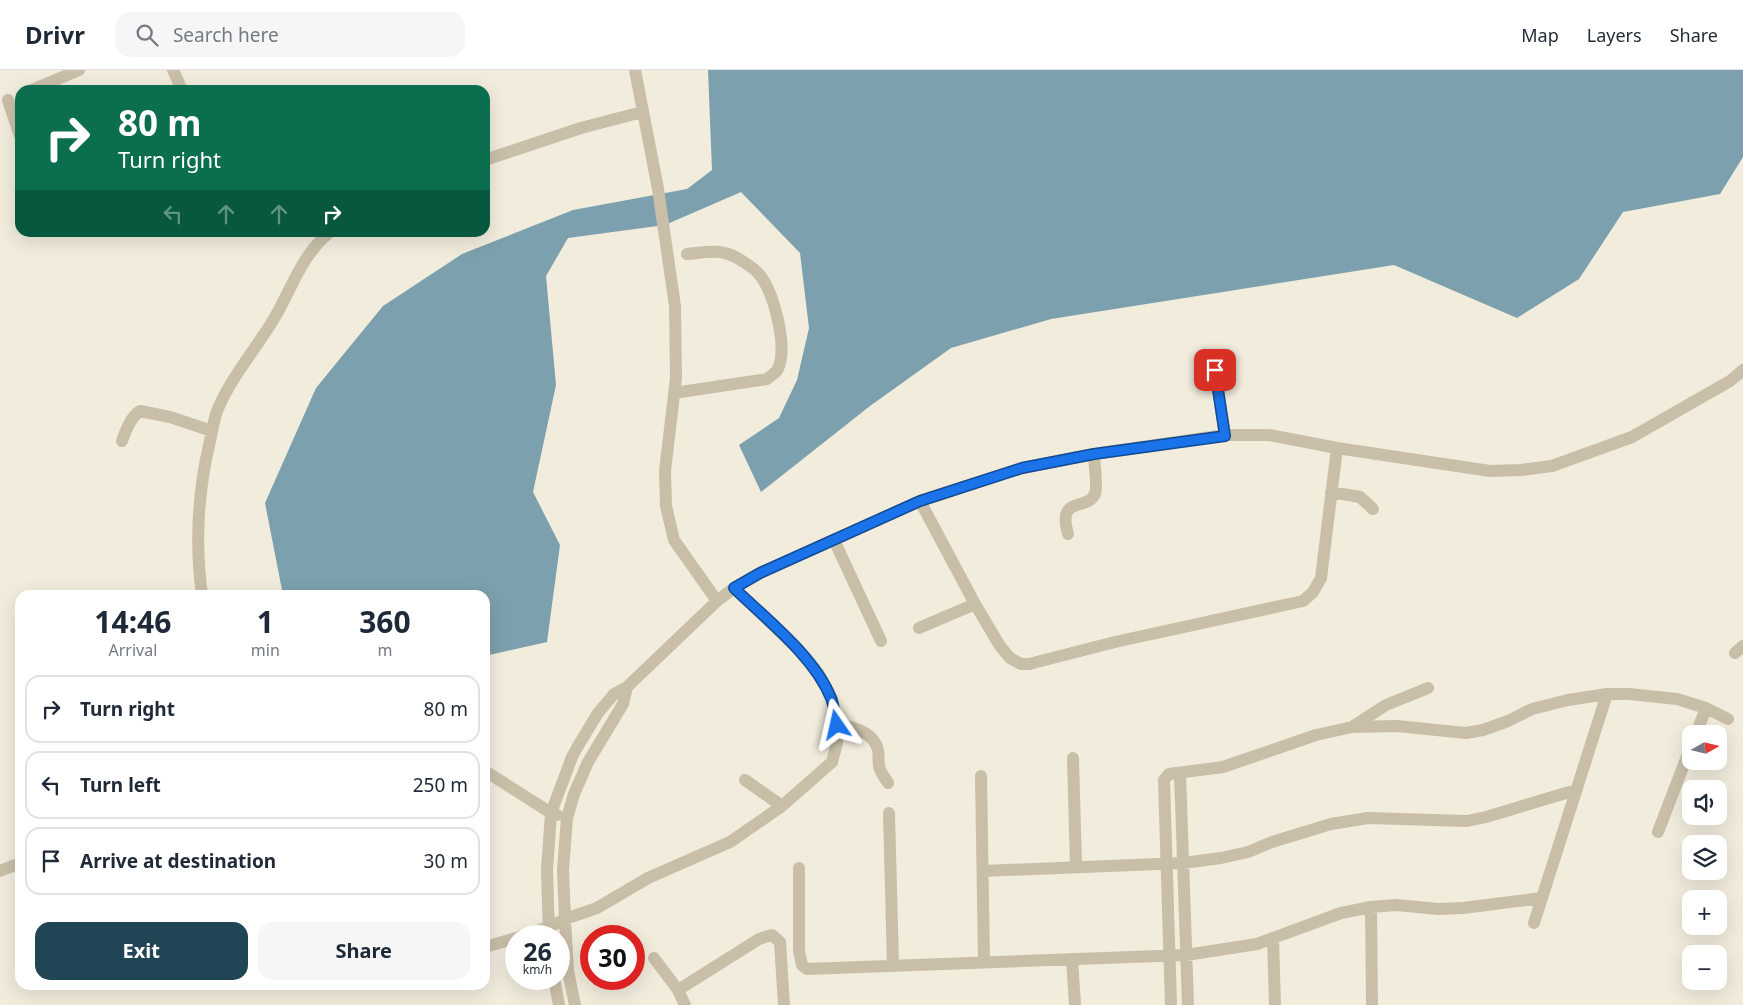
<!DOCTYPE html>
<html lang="en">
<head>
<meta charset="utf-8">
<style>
  :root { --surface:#fff; --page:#f6f6f7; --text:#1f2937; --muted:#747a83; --line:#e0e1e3; --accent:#204656 }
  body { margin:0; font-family:"Noto Sans",sans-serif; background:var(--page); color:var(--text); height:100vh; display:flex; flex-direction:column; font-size:19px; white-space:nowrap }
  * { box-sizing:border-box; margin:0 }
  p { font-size:16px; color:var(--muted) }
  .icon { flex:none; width:28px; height:28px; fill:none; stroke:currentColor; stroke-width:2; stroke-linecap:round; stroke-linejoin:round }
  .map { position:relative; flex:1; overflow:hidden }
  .drawer { position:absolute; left:15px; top:520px; width:475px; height:400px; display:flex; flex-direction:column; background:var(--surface); border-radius:15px; box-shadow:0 5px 20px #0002 }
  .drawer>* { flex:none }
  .hud { position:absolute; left:15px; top:15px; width:475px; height:152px; border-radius:15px; box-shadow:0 5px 20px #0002; background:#0b6e4f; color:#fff; overflow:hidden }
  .needle { width:32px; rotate:82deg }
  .controls { position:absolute; left:1682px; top:655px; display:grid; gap:10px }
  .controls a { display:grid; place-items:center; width:45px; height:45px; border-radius:10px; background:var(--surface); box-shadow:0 5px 20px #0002; font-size:25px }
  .speed { position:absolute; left:505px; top:855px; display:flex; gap:10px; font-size:25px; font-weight:700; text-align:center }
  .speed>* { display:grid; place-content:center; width:65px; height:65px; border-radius:50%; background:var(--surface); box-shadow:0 5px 20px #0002; line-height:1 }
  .speed small { font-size:12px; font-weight:400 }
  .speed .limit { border:8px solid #d22; background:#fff; color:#111 }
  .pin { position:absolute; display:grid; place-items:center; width:42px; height:42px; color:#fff; margin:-21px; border-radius:10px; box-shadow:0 2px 8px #0006 }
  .me { position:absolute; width:55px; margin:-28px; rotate:349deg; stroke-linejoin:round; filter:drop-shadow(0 0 4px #0008) }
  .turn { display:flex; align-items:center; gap:18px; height:105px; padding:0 20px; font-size:22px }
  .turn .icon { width:65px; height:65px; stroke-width:2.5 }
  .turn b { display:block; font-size:35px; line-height:42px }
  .lanes { display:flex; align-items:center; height:48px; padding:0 20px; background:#0003; justify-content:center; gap:25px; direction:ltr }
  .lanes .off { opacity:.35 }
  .eta { display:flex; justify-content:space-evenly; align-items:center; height:85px; text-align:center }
  .eta b { font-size:30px; font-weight:700; line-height:35px }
  .button { display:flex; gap:10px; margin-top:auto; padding:10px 20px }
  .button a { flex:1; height:58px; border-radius:15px; background:var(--accent); color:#fff; font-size:20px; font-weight:700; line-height:58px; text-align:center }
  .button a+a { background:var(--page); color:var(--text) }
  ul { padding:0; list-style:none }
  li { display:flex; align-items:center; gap:15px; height:68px; margin:0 10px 8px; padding:0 10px; border:2px solid var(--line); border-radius:15px }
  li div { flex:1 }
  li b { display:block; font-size:19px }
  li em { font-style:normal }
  header { display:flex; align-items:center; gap:30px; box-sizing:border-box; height:70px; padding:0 25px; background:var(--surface); border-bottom:1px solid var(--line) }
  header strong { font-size:24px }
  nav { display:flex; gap:28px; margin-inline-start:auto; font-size:18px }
  .search { width:350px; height:45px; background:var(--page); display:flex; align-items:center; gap:12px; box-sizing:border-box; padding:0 18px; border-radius:15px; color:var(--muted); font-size:19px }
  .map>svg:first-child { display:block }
  .water { fill:#7ca0ad }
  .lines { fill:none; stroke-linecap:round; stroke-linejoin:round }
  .minor { stroke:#c9bfa9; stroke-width:12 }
  .route-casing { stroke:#114b97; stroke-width:12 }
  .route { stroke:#1a73e8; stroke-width:9 }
</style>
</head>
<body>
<header>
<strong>Drivr</strong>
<div class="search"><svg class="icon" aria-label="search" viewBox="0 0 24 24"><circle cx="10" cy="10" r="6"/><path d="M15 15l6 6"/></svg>Search here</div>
<nav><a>Map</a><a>Layers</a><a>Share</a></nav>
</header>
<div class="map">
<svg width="1743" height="935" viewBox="0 0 1743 935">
  <rect width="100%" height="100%" fill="#f1ecdc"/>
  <!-- water -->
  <path class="water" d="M 708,0 L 1743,0 L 1743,87 L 1720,124 L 1623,142 L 1579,209 L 1517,248 L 1394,195 L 1051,249 L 951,278 L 870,336 L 761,422 L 739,375 L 779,348 L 797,310 L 809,258 L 800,183 L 741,122 L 665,155 L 568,168 L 546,206 L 556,315 L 533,422 L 560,475 L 547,572 L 485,586 L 485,525 L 283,525 L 265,433 L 316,318 L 383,236 L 462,184 L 573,140 L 687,119 L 712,100 Z"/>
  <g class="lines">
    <!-- minor -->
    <path class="minor" d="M 173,0 L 182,20
      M 635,0 L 658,119 L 675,236 L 676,308 L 665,401 L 666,436 L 674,470 L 717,531
      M 32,20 L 79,0
      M 8,30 L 20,66
      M 485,90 L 581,58 L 642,42
      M 1215,300 L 1225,365
      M 674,323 L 767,309 C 770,306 776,303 778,299 C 788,276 774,221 758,203 C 754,198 745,193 739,189 C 720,178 708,182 687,184
      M 122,371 C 126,360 130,348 140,341 L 170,347 L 212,361
      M 1331,422 L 1360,427 L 1373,439
      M 920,431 L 975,534 L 1000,576 L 1010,588 L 1021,594 L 1029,594 L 1115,572 L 1303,531 L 1313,522 L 1321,508 L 1337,378
      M 1068,464 C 1057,425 1086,442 1095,424 C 1098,417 1094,393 1094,384
      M 834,470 L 881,571
      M 202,525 C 195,474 198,421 210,371 C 212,361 214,350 217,341 C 231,307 256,279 275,247 C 292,218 302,184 330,162
      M 919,558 L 975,534
      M 1735,583 L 1743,576
      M 837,655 C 852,656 874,662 878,680 C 879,685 878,691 879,696 C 880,702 885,708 888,713
      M 1352,657 L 1386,635 L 1428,618
      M 1696,664 L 1706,638
      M 1073,688 L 1076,796
      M 485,701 L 551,743 L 557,745
      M 1180,703 L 1188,935
      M 981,706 L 984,892
      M 745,710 L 782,736
      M 889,743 L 893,896
      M 1658,762 L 1691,676
      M 799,798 L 799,881 L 802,895 L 807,899 L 1186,885 L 1257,874 L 1341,843 L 1371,837 L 1396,835 L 1438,839 L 1463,838 L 1542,828
      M 0,801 L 20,793
      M 983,801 L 1183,793 L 1221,788 L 1248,782 L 1272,772 L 1331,754 L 1368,748 L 1467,751 L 1486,747 L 1576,720
      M 1371,837 L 1372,935
      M 1534,853 L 1607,624
      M 521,866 L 549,857 L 565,849 L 597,838 L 648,808 L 730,772 L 782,736 L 832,692 L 837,673 L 837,655 L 832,629 L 819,604 L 798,579 L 734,518
      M 549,866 L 547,800 L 551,743 L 572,687 L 578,676 L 598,643 L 614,624 L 627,617 L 717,531 L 734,518 L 760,503 L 920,431 L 1022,398 L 1094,384 L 1225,365 L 1269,365 L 1337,378 L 1490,401 L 1521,400 L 1552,396 L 1632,367 L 1730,311 L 1743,300
      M 1273,868 L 1275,935
      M 485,877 L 516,868
      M 654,888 L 678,920 L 685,935
      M 1072,889 L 1075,935
      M 554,909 L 559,935
      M 678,920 L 759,869 L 772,865 L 780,872 L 784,935
      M 575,935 L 568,901 L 565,849 L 563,800 L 567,748 L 574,724 L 588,692 L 623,634 L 627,617
      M 1171,935 L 1164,710 L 1169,704 L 1223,697 L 1316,665 L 1352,657 L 1397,656 L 1466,663 L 1483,660 L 1508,651 L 1532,639 L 1568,630 L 1607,624 L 1629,624 L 1677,629 L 1706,638 L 1728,649"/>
  </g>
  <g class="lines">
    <defs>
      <path id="route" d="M 837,655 C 835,646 834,636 831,628 C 814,586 766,549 734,518 L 760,503 L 920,431 L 1022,398 L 1094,384 L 1225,366 L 1215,300"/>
    </defs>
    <!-- route casing -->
    <use href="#route" class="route-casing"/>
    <!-- route -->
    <use href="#route" class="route"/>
  </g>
</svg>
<div class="controls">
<a><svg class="needle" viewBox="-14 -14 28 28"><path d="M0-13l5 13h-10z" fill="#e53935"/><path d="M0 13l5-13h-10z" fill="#747a83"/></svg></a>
<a><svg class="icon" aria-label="sound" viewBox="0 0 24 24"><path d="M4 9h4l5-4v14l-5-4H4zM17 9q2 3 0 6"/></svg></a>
<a><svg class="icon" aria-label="layers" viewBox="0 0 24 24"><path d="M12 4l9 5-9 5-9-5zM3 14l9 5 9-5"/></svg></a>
<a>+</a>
<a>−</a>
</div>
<div class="speed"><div>26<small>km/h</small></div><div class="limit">30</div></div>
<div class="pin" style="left:1215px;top:300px;background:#d93025"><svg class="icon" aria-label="arrive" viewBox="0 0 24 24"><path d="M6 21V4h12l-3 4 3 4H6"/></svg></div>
<svg class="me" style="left:837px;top:655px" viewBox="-20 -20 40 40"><path d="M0-17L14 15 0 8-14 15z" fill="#1a73e8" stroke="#fff" stroke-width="4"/></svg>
<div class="hud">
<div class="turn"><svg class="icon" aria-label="right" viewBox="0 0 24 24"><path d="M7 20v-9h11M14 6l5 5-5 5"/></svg><div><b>80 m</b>Turn right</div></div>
<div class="lanes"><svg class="icon off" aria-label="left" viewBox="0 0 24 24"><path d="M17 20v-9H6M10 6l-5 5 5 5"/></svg><svg class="icon off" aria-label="ahead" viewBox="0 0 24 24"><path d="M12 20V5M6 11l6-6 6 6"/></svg><svg class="icon off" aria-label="ahead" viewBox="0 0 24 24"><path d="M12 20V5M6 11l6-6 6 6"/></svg><svg class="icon" aria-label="right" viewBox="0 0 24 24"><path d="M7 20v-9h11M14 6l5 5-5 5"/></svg></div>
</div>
<section class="drawer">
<div class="eta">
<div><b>14:46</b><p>Arrival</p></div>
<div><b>1</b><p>min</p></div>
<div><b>360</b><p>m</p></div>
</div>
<ul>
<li><svg class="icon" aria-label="right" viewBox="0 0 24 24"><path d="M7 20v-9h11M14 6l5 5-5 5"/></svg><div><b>Turn right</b></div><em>80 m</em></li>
<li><svg class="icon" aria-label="left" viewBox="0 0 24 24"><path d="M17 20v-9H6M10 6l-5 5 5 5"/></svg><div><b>Turn left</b></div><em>250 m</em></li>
<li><svg class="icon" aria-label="arrive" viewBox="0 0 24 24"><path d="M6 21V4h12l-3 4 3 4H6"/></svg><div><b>Arrive at destination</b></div><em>30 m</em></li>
</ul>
<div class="button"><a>Exit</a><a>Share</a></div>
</section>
</div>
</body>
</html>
